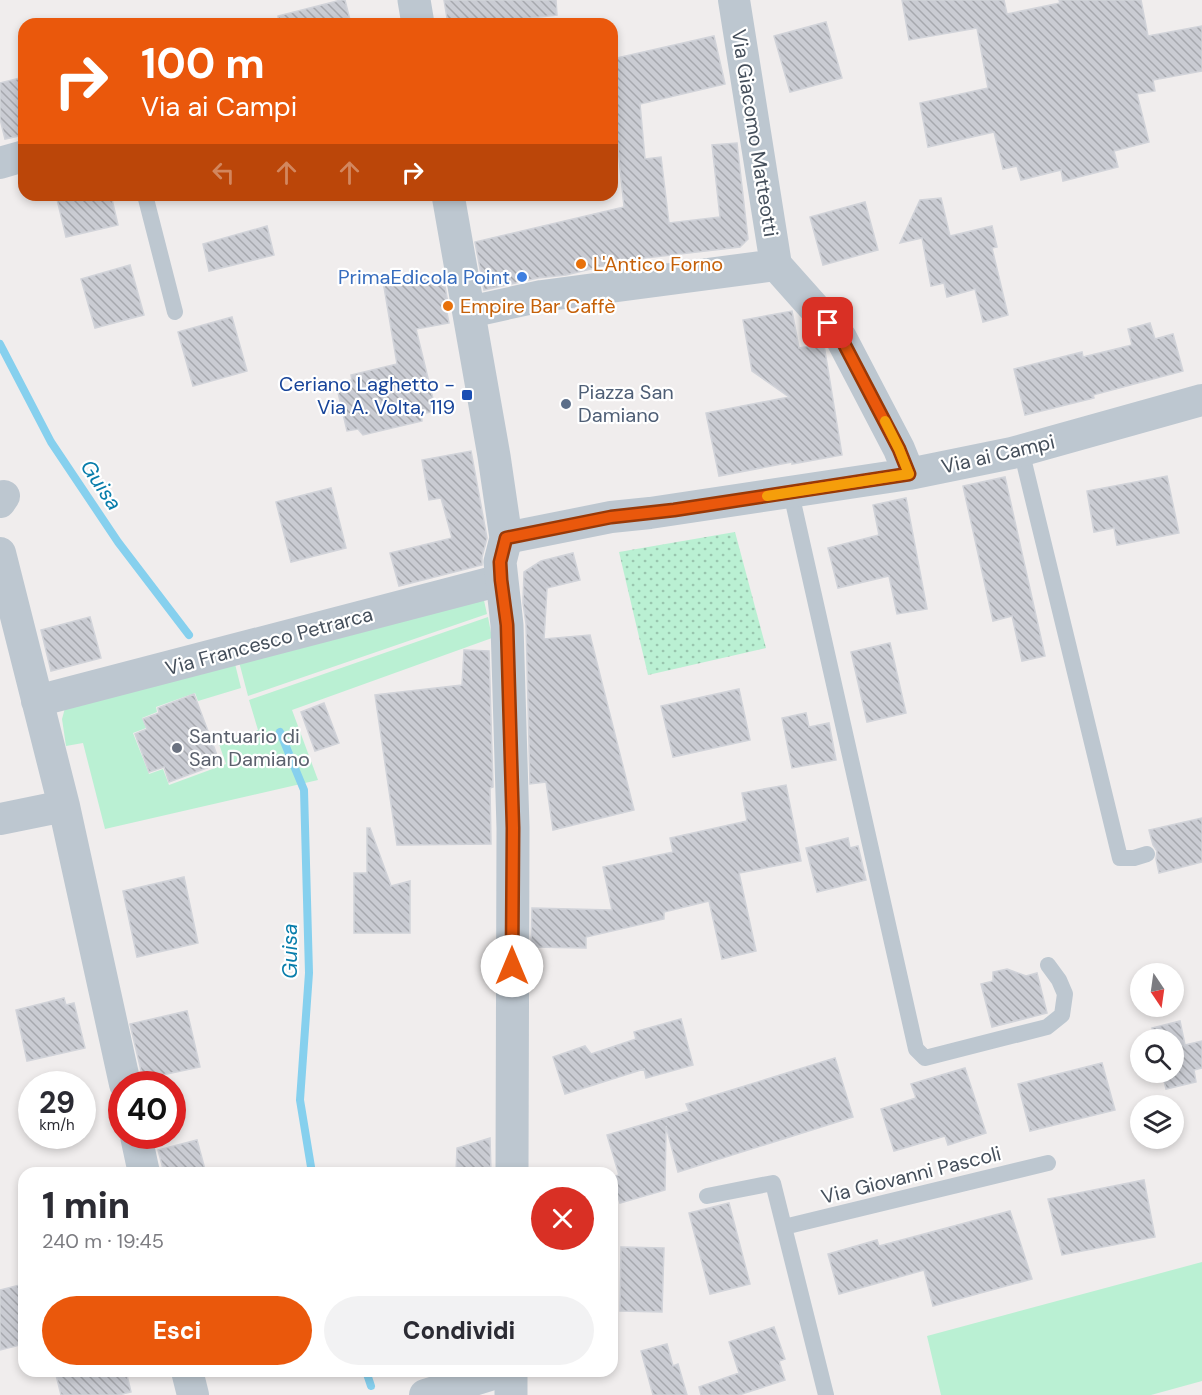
<!DOCTYPE html>
<html lang="it">
<head>
<meta charset="utf-8">
<style>
  :root { --surface:#fff; --page:#f2f2f3; --text:#2b2b33; --muted:#7c7c81; --accent:#ea580c }
  body { margin:0; font-family:"DM Sans",sans-serif; background:var(--page); color:var(--text); height:100vh; display:flex; flex-direction:column; font-size:22px; white-space:nowrap }
  * { box-sizing:border-box; margin:0 }
  p { font-size:20px; color:var(--muted) }
  .icon { flex:none; width:33px; height:33px; fill:none; stroke:currentColor; stroke-width:2; stroke-linecap:round; stroke-linejoin:round }
  .map { position:relative; flex:1; overflow:hidden }
  .side { position:absolute; left:18px; top:1167px; width:600px; height:210px; display:flex; flex-direction:column; background:var(--surface); border-radius:18px; box-shadow:0 3px 9px #0003 }
  .side>* { flex:none }
  .top-card { position:absolute; left:18px; top:18px; width:600px; height:183px; border-radius:18px; box-shadow:0 3px 9px #0003; background:#ea580c; color:#fff; overflow:hidden }
  .needle { width:39px; rotate:167deg }
  .buttons { position:absolute; left:1130px; top:963px; display:grid; gap:12px }
  .buttons a { display:grid; place-items:center; width:54px; height:54px; border-radius:50%; background:var(--surface); box-shadow:0 3px 9px #0003; font-size:30px }
  .speed { position:absolute; left:18px; top:1071px; display:flex; gap:12px; font-size:30px; font-weight:700; text-align:center }
  .speed>* { display:grid; place-content:center; width:78px; height:78px; border-radius:50%; background:var(--surface); box-shadow:0 3px 9px #0003; line-height:1 }
  .speed small { font-size:15px; font-weight:400 }
  .speed .limit { border:9px solid #d22; background:#fff; color:#111 }
  .pin { position:absolute; display:grid; place-items:center; width:51px; height:51px; color:#fff; margin:-26px; border-radius:12px; box-shadow:0 3px 9px #0006 }
  .me { position:absolute; width:66px; margin:-33px; rotate:0deg; stroke-linejoin:round; filter:drop-shadow(0 0 4px #0008) }
  .turn { display:flex; align-items:center; gap:21px; height:126px; padding:0 24px; font-size:27px }
  .turn .icon { width:78px; height:78px; stroke-width:2.5 }
  .turn b { display:block; font-size:42px; line-height:51px }
  .lanes { display:flex; align-items:center; height:57px; padding:0 24px; background:#0003; justify-content:center; gap:30px; direction:ltr }
  .lanes .off { opacity:.35 }
  .round { display:grid; place-items:center; flex:none; width:63px; height:63px; border-radius:32px; background:var(--page) }
  .headline { display:flex; align-items:center; justify-content:space-between; height:102px; padding:0 24px }
  h1 { font-size:36px; font-weight:800; line-height:45px }
  .cta { display:flex; gap:12px; margin-top:auto; padding:12px 24px }
  .cta a { flex:1; height:69px; border-radius:36px; background:var(--accent); color:#fff; font-size:24px; font-weight:800; line-height:69px; text-align:center }
  .cta a+a { background:var(--page); color:var(--text) }
  .map>svg:first-child { display:block }
  .grass { fill:#baf0d3 }
  .park { fill:url(#park-dots) }
  .lines { fill:none; stroke-linecap:round; stroke-linejoin:round }
  .stream { stroke:#86d0ee; stroke-width:8 }
  .building { fill:url(#building-back-hatch); stroke:#d1d3d9; stroke-width:1.5 }
  .service { stroke:#bdc7d0; stroke-width:16 }
  .minor { stroke:#bdc7d0; stroke-width:32 }
  .tertiary { stroke:#bdc7d0; stroke-width:33 }
  .route-casing { stroke:#983908; stroke-width:15 }
  .route { stroke:#ea580c; stroke-width:10 }
  .slow { stroke:#f59e0b; stroke-width:10 }
  .food-dot { fill:#e8710a; stroke:#fff; stroke-width:2 }
  .shop-dot { fill:#3f7fe0; stroke:#fff; stroke-width:2 }
  .transit-dot { fill:#1a4fb4; stroke:#fff; stroke-width:2 }
  .service-dot { fill:#5c6f8a; stroke:#fff; stroke-width:2 }
  .worship-dot { fill:#6b7280; stroke:#fff; stroke-width:2 }
  .labels { text-anchor:middle; dominant-baseline:central; stroke-width:4.5; stroke-linejoin:round; paint-order:stroke }
  .street-label { font-size:20px; fill:#454f5b; stroke:#fff }
  .food-label { font-size:20px; fill:#c56008; stroke:#fff; text-anchor:start }
  .shop-label { font-size:20px; fill:#366cbe; stroke:#fff; text-anchor:end }
  .transit-label { font-size:20px; fill:#164399; stroke:#fff; text-anchor:end }
  .service-label { font-size:20px; fill:#4e5e75; stroke:#fff; text-anchor:start }
  .worship-label { font-size:20px; fill:#5b616d; stroke:#fff; text-anchor:start }
  .water-label { font-size:21px; font-style:italic; fill:#087dab; stroke:#fff }
</style>
</head>
<body>
<div class="map">
<svg width="1202" height="1395" viewBox="0 0 1202 1395">
  <defs>
    <pattern id="park-dots" width="8" height="8" patternUnits="userSpaceOnUse" patternTransform="scale(1.5)"><rect width="8" height="8" fill="#baf0d3"/><path d="M2 2h.1M6 6h.1" fill="none" stroke="#99c5ae" stroke-width="1.8" stroke-linecap="round"/></pattern>
    <pattern id="building-back-hatch" width="6" height="6" patternUnits="userSpaceOnUse" patternTransform="scale(1.5)"><rect width="6" height="6" fill="#caccd3"/><path d="M-1 5l2 2M0 0l6 6M5-1l2 2" fill="none" stroke="#a6a8ae"/></pattern>
  </defs>
  <rect width="100%" height="100%" fill="#f0eded"/>
  <!-- grass -->
  <path class="grass" d="M 483,596 L 487,614 L 248,696 L 238,658 Z
    M 488,617 L 492,638 L 292,710 L 318,780 L 105,829 L 83,743 L 66,746 L 62,719 L 65,708 L 234,660 L 241,688 L 198,701 L 195,693 L 156,707 L 157,712 L 142,718 L 146,728 L 133,733 L 149,774 L 163,769 L 169,785 L 226,764 L 219,744 L 258,730 L 249,700 Z
    M 1202,1262 L 1202,1381 L 1151,1395 L 941,1395 L 927,1336 Z"/>
  <!-- park -->
  <path class="park" d="M 735,532 L 766,648 L 648,675 L 619,552 Z"/>
  <g class="lines">
    <!-- stream -->
    <path class="stream" d="M 0,344 L 51,442 L 118,542 L 189,635
      M 280,732 L 304,790 L 309,973 L 300,1100 L 312,1173
      M 366,1371 L 371,1386"/>
  </g>
  <!-- building -->
  <path class="building" d="M 341,0 L 345,0 L 351,24 L 279,24 L 278,16 Z
    M 444,0 L 556,0 L 557,15 L 481,24 L 448,24 Z
    M 902,0 L 1004,0 L 1007,14 L 1060,3 L 1059,0 L 1141,0 L 1148,36 L 1202,26 L 1202,71 L 1153,80 L 1155,91 L 1137,94 L 1149,142 L 1114,151 L 1118,167 L 1063,181 L 1061,170 L 1021,180 L 1017,166 L 1003,169 L 994,132 L 928,147 L 920,103 L 988,88 L 977,28 L 909,40 Z
    M 826,22 L 842,78 L 790,92 L 774,36 Z
    M 714,36 L 725,84 L 640,104 L 645,159 L 661,157 L 669,223 L 720,217 L 712,145 L 737,143 L 748,239 L 740,247 L 628,260 L 566,275 L 538,278 L 484,290 L 475,242 L 624,207 L 616,129 L 612,130 L 612,59 Z
    M 24,77 L 24,135 L 5,139 L 0,119 L 0,83 Z
    M 56,195 L 111,195 L 118,225 L 66,237 Z
    M 941,198 L 950,236 L 992,226 L 997,247 L 992,248 L 1008,315 L 983,322 L 975,289 L 947,297 L 944,283 L 931,286 L 922,238 L 900,243 L 920,200 Z
    M 865,202 L 878,250 L 823,265 L 810,217 Z
    M 267,226 L 274,255 L 209,271 L 203,244 Z
    M 130,265 L 144,315 L 95,328 L 81,279 Z
    M 420,275 L 421,279 L 443,275 L 448,303 L 445,303 L 449,323 L 416,329 L 436,411 L 421,414 L 422,421 L 363,435 L 358,429 L 347,431 L 336,384 L 352,380 L 351,375 L 397,364 L 383,281 Z
    M 792,311 L 799,348 L 822,344 L 824,345 L 842,455 L 792,464 L 792,462 L 719,476 L 706,413 L 789,397 L 752,371 L 743,320 Z
    M 232,317 L 247,371 L 193,386 L 178,332 Z
    M 1150,323 L 1155,339 L 1173,334 L 1183,371 L 1093,395 L 1094,398 L 1025,415 L 1014,369 L 1082,352 L 1083,357 L 1132,345 L 1128,329 Z
    M 471,451 L 487,538 L 482,557 L 482,565 L 399,586 L 390,553 L 452,538 L 441,498 L 429,500 L 422,460 Z
    M 1167,476 L 1179,533 L 1117,545 L 1114,528 L 1094,532 L 1087,491 Z
    M 1005,477 L 1045,656 L 1022,661 L 1012,616 L 993,621 L 963,486 Z
    M 331,488 L 346,548 L 291,562 L 276,502 Z
    M 906,498 L 927,609 L 897,614 L 889,576 L 838,588 L 828,548 L 879,535 L 873,505 Z
    M 573,553 L 580,580 L 547,588 L 544,639 L 590,635 L 634,810 L 553,830 L 546,782 L 530,784 L 526,624 L 523,603 L 524,572 L 541,561 Z
    M 90,617 L 101,658 L 51,671 L 41,630 Z
    M 890,643 L 906,713 L 867,722 L 851,652 Z
    M 464,650 L 489,651 L 493,787 L 490,788 L 491,844 L 397,845 L 375,695 L 462,685 Z
    M 739,689 L 750,740 L 673,757 L 661,706 Z
    M 194,694 L 220,763 L 169,782 L 164,767 L 149,772 L 135,734 L 147,729 L 143,719 L 159,713 L 158,708 Z
    M 324,703 L 339,743 L 315,751 L 301,712 Z
    M 806,713 L 809,727 L 829,723 L 836,760 L 792,768 L 782,718 Z
    M 786,785 L 801,861 L 739,873 L 756,951 L 722,959 L 709,901 L 664,912 L 664,919 L 586,937 L 586,948 L 531,947 L 532,908 L 612,910 L 603,867 L 673,852 L 670,838 L 747,821 L 742,793 Z
    M 1202,818 L 1202,862 L 1159,873 L 1156,859 L 1157,851 L 1153,845 L 1149,830 Z
    M 367,828 L 370,828 L 391,886 L 410,881 L 410,933 L 354,933 L 354,873 L 367,873 Z
    M 848,838 L 850,848 L 858,846 L 866,880 L 817,892 L 806,848 Z
    M 184,877 L 198,943 L 137,957 L 123,891 Z
    M 1007,969 L 1026,976 L 1037,973 L 1047,1013 L 992,1027 L 981,984 L 993,981 L 993,972 Z
    M 64,998 L 66,1005 L 74,1003 L 85,1048 L 27,1061 L 16,1010 Z
    M 187,1011 L 200,1067 L 143,1079 L 130,1024 Z
    M 681,1019 L 693,1065 L 646,1078 L 644,1069 L 565,1094 L 553,1057 L 585,1046 L 591,1054 L 636,1039 L 634,1032 Z
    M 1180,1021 L 1185,1045 L 1202,1041 L 1202,1068 L 1194,1070 L 1196,1082 L 1166,1089 L 1162,1072 L 1173,1072 L 1173,1040 L 1154,1040 L 1152,1028 Z
    M 835,1058 L 853,1117 L 678,1172 L 666,1126 L 665,1190 L 620,1203 L 612,1177 L 619,1175 L 607,1135 L 689,1111 L 686,1104 Z
    M 1102,1063 L 1115,1110 L 1030,1131 L 1018,1084 Z
    M 965,1068 L 986,1133 L 948,1145 L 945,1136 L 894,1151 L 881,1109 L 916,1098 L 911,1084 Z
    M 490,1138 L 491,1173 L 456,1173 L 457,1148 Z
    M 197,1140 L 206,1173 L 164,1173 L 158,1150 Z
    M 1144,1180 L 1155,1237 L 1062,1255 L 1048,1199 Z
    M 729,1203 L 750,1284 L 710,1294 L 689,1213 Z
    M 1010,1211 L 1032,1279 L 933,1306 L 924,1270 L 839,1294 L 828,1254 L 877,1240 L 879,1246 Z
    M 621,1247 L 664,1248 L 662,1312 L 620,1311 Z
    M 24,1284 L 24,1344 L 0,1350 L 0,1290 Z
    M 774,1327 L 785,1359 L 779,1361 L 785,1380 L 739,1395 L 701,1395 L 699,1387 L 739,1373 L 729,1342 Z
    M 667,1344 L 673,1366 L 678,1364 L 687,1395 L 653,1395 L 641,1351 Z
    M 55,1371 L 126,1371 L 131,1392 L 118,1395 L 61,1395 Z"/>
  <g class="lines">
    <!-- service -->
    <path class="service" d="M 145,195 L 175,312
      M 1021,450 L 1120,858 L 1134,858 L 1147,854
      M 791,493 L 916,1049 L 925,1058 L 1047,1027 L 1062,1015 L 1065,994 L 1059,980 L 1048,965
      M 707,1196 L 773,1183 L 826,1395
      M 784,1227 L 1048,1163"/>
    <!-- minor -->
    <path class="minor" d="M 734,0 L 776,265 L 841,338 L 899,449 L 909,474
      M 0,163 L 24,156
      M 469,312 L 542,296 L 776,265
      M 0,502 L 4,496
      M 506,538 L 611,517 L 650,513 L 909,474 L 1012,453 L 1202,400
      M 0,553 L 64,806 L 125,1084
      M 37,701 L 501,580
      M 0,819 L 64,806
      M 136,1136 L 144,1173
      M 187,1371 L 193,1395
      M 425,1395 L 503,1371"/>
    <!-- tertiary -->
    <path class="tertiary" d="M 414,0 L 418,24
      M 448,195 L 494,456 L 506,538 L 500,562 L 507,625 L 513,828 L 512,1173
      M 511,1395 L 511,1371"/>
  </g>
  <g class="lines">
    <defs>
      <path id="route" d="M 512,966 L 513,828 L 507,625 L 501,580 L 500,562 L 506,538 L 611,517 L 674,510 L 909,474 L 899,449 L 841,338 L 828,323"/>
    </defs>
    <!-- route casing -->
    <use href="#route" class="route-casing"/>
    <!-- route -->
    <use href="#route" class="route"/>
    <!-- slow -->
    <path class="slow" d="M 767,496 L 909,474 L 899,449 L 885,421"/>
  </g>
  <!-- markers -->
  <g class="food-dot">
    <circle cx="581" cy="264" r="6"/>
    <circle cx="448" cy="306" r="6"/>
  </g>
  <circle class="shop-dot" cx="522" cy="277" r="6"/>
  <rect class="transit-dot" x="461" y="389" width="12" height="12" rx="3"/>
  <circle class="service-dot" cx="566" cy="404" r="6"/>
  <circle class="worship-dot" cx="177" cy="748" r="6"/>
  <g class="labels">
    <!-- street labels -->
    <g class="street-label">
      <text transform="translate(755 133) rotate(81)">Via Giacomo Matteotti</text>
      <text transform="translate(998 454) rotate(-13)">Via ai Campi</text>
      <text transform="translate(269 641) rotate(-15)">Via Francesco Petrarca</text>
      <text transform="translate(911 1175) rotate(-14)">Via Giovanni Pascoli</text>
    </g>
    <!-- food labels -->
    <g class="food-label">
      <text x="593" y="264">L'Antico Forno</text>
      <text x="460" y="306">Empire Bar Caffè</text>
    </g>
    <!-- shop labels -->
    <g class="shop-label">
      <text x="510" y="277">PrimaEdicola Point</text>
    </g>
    <!-- transit labels -->
    <g class="transit-label">
      <text x="455" y="384">Ceriano Laghetto -<tspan x="455" dy="23">Via A. Volta, 119</tspan></text>
    </g>
    <!-- service labels -->
    <g class="service-label">
      <text x="578" y="392">Piazza San<tspan x="578" dy="23">Damiano</tspan></text>
    </g>
    <!-- worship labels -->
    <g class="worship-label">
      <text x="189" y="736">Santuario di<tspan x="189" dy="23">San Damiano</tspan></text>
    </g>
    <!-- water labels -->
    <g class="water-label">
      <text transform="translate(101 485) rotate(56)">Guisa</text>
      <text transform="translate(290 951) rotate(-90)">Guisa</text>
    </g>
  </g>
</svg>
<div class="buttons">
<a><svg class="needle" viewBox="-14 -14 28 28"><path d="M0-13l5 13h-10z" fill="#e53935"/><path d="M0 13l5-13h-10z" fill="#7c7c81"/></svg></a>
<a><svg class="icon" aria-label="search" viewBox="0 0 24 24"><circle cx="10" cy="10" r="6"/><path d="M15 15l6 6"/></svg></a>
<a><svg class="icon" aria-label="layers" viewBox="0 0 24 24"><path d="M12 4l9 5-9 5-9-5zM3 14l9 5 9-5"/></svg></a>
</div>
<div class="speed"><div>29<small>km/h</small></div><div class="limit">40</div></div>
<div class="pin" style="left:828px;top:323px;background:#d93025"><svg class="icon" aria-label="arrive" viewBox="0 0 24 24"><path d="M6 21V4h12l-3 4 3 4H6"/></svg></div>
<svg class="me" style="left:512px;top:966px" viewBox="-20 -20 40 40"><circle r="19" fill="#fff"/><path d="M0-13L10 11 0 6-10 11z" fill="#ea580c"/></svg>
<div class="top-card">
<div class="turn"><svg class="icon" aria-label="right" viewBox="0 0 24 24"><path d="M7 20v-9h11M14 6l5 5-5 5"/></svg><div><b>100 m</b>Via ai Campi</div></div>
<div class="lanes"><svg class="icon off" aria-label="left" viewBox="0 0 24 24"><path d="M17 20v-9H6M10 6l-5 5 5 5"/></svg><svg class="icon off" aria-label="ahead" viewBox="0 0 24 24"><path d="M12 20V5M6 11l6-6 6 6"/></svg><svg class="icon off" aria-label="ahead" viewBox="0 0 24 24"><path d="M12 20V5M6 11l6-6 6 6"/></svg><svg class="icon" aria-label="right" viewBox="0 0 24 24"><path d="M7 20v-9h11M14 6l5 5-5 5"/></svg></div>
</div>
<section class="side">
<div class="headline"><div><h1>1 min</h1><p>240 m · 19:45</p></div><a class="round" style="background:#d93025;color:#fff"><svg class="icon" aria-label="close" viewBox="0 0 24 24"><path d="M6 6l12 12M18 6L6 18"/></svg></a></div>
<div class="cta"><a>Esci</a><a>Condividi</a></div>
</section>
</div>
</body>
</html>
